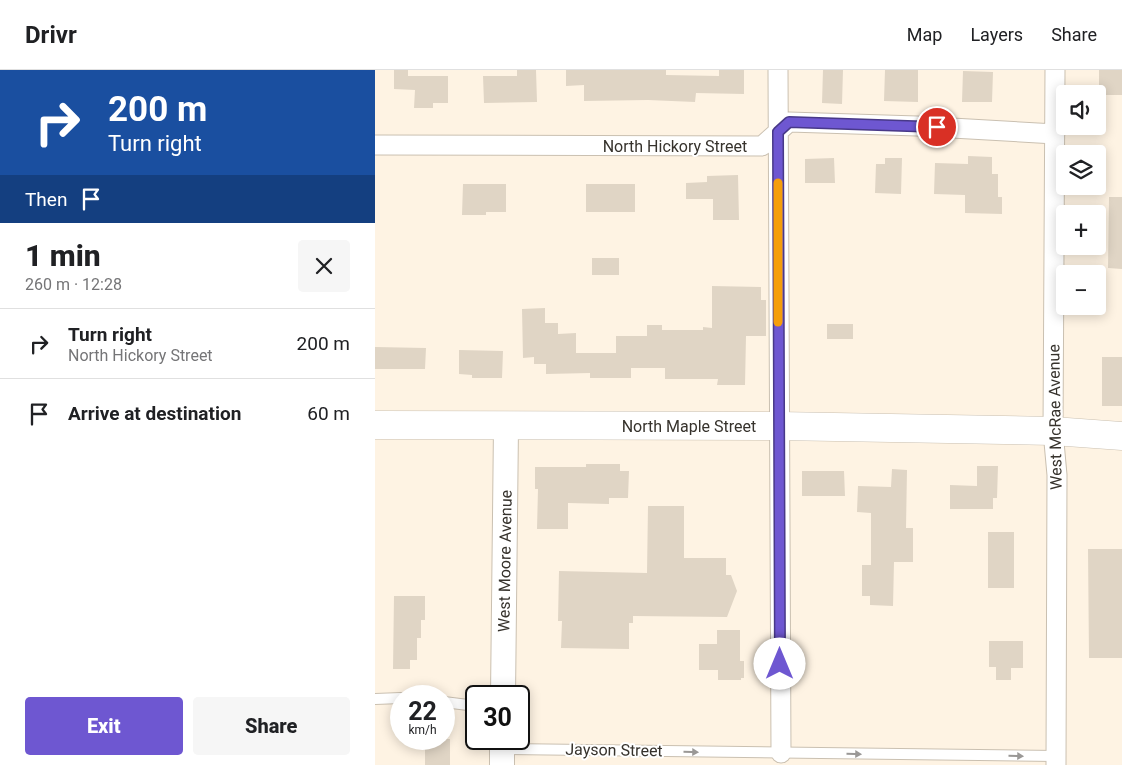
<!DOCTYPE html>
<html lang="en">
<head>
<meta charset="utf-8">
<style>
  :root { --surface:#fff; --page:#f6f6f6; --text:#202124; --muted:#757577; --line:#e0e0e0; --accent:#6e57d1 }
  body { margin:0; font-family:Roboto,sans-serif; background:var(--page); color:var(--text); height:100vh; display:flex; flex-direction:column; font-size:19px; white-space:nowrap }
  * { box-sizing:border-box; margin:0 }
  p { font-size:16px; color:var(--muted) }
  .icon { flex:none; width:28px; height:28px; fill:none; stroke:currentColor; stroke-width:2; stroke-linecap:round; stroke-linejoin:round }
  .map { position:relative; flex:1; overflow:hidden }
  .sheet { display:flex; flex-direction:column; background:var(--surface); width:375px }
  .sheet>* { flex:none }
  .banner { background:#1a4fa0; color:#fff; overflow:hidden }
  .controls { position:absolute; left:681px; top:15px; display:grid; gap:10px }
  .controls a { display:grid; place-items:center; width:50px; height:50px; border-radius:5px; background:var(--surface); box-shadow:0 2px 12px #0003; font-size:25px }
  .speed { position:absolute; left:15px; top:615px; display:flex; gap:10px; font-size:25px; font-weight:700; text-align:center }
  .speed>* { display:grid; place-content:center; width:65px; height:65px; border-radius:50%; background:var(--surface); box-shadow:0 2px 12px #0003; line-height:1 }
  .speed small { font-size:12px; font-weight:400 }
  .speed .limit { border:2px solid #111; border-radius:8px; background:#fff; color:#111 }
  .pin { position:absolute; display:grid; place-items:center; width:42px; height:42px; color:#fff; margin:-21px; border:2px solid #fff; border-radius:50%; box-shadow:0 1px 5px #0007 }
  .me { position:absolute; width:55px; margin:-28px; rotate:0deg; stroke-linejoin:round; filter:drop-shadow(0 0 4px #0008) }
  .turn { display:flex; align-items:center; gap:18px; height:105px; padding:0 25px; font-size:22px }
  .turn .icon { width:65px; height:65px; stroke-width:2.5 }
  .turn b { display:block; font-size:35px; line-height:42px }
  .then { display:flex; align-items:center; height:48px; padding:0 25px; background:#0003; gap:10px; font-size:19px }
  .round { display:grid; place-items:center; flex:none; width:52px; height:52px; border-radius:5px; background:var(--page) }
  .headline { display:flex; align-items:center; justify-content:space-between; height:85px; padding:0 25px }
  h1 { font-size:30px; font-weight:800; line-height:38px }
  .primary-button { display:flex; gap:10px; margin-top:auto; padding:10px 25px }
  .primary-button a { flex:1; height:58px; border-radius:5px; background:var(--accent); color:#fff; font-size:20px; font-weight:800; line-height:58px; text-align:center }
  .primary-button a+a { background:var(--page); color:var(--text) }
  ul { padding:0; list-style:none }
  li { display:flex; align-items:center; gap:15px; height:70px; padding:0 25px; border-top:1px solid var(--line) }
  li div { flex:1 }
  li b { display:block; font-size:19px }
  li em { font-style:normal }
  header { display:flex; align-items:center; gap:30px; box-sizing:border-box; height:70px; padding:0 25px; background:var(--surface); border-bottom:1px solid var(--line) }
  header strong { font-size:24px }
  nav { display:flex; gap:28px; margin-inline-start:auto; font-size:18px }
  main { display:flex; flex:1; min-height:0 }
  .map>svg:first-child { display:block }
  .building { fill:#e0d5c5 }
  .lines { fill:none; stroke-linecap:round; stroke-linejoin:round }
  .service-casing { stroke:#cac0b1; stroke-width:12 }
  .minor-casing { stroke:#cac0b1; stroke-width:21 }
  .tertiary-casing { stroke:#cac0b1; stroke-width:26 }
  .secondary-casing { stroke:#cac0b1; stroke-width:29 }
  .service { stroke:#fff; stroke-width:10 }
  .minor { stroke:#fff; stroke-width:19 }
  .tertiary { stroke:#fff; stroke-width:24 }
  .secondary { stroke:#fff; stroke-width:28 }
  .oneway { fill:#9a9896 }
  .route-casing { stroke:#483988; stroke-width:12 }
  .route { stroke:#6e57d1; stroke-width:9 }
  .slow { stroke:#f59e0b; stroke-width:9 }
  .labels { text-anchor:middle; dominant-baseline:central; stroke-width:4; stroke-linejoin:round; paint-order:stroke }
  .street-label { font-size:16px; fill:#36322c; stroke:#fff }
</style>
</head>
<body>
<header>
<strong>Drivr</strong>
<nav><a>Map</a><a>Layers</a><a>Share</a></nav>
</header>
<main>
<section class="sheet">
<div class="banner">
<div class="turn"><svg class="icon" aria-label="right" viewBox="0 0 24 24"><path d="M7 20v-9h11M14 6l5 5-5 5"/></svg><div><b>200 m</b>Turn right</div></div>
<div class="then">Then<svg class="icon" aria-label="arrive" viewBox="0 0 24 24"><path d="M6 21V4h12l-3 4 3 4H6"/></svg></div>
</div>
<div class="headline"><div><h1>1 min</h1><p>260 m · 12:28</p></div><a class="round"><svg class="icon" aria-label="close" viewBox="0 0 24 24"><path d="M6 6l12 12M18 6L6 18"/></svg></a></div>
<ul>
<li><svg class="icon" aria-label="right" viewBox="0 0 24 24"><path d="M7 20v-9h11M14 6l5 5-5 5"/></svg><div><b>Turn right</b><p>North Hickory Street</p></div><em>200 m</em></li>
<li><svg class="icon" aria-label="arrive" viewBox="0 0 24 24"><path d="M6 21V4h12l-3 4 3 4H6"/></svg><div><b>Arrive at destination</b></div><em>60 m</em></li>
</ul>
<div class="primary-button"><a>Exit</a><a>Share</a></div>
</section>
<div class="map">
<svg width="747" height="695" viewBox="0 0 747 695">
  <rect width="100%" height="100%" fill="#fef3e3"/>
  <!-- building -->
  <path class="building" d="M 19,0 L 33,0 L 33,6 L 73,6 L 73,33 L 58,33 L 58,38 L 39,38 L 40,20 L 19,19 Z
    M 142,0 L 161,0 L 162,32 L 109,33 L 108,6 L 142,6 Z
    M 191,0 L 291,0 L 291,5 L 344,6 L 344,0 L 369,0 L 369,24 L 321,23 L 320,32 L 273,30 L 209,31 L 209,15 L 191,16 Z
    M 448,0 L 468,0 L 467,34 L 447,33 Z
    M 510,0 L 543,0 L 543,32 L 509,31 Z
    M 724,0 L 747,0 L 747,25 L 724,25 Z
    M 588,1 L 618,2 L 617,32 L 587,32 Z
    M 593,86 L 617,87 L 617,104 L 623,104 L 623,127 L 627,127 L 627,144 L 590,143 L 590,125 L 559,124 L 560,93 L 593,94 Z
    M 459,88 L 460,113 L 430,113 L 430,89 Z
    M 510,88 L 527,88 L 526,124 L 500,123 L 501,94 L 510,94 Z
    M 363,105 L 364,150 L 338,150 L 338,129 L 311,129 L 311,113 L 332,112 L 332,106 Z
    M 88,114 L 131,114 L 131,142 L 111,142 L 111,145 L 87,145 Z
    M 211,114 L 260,114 L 260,142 L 211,142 Z
    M 734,127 L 747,127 L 747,199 L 733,198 Z
    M 217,188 L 244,188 L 244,205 L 217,205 Z
    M 337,216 L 386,217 L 386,230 L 391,230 L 391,266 L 371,266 L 370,315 L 342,315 L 343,309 L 290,309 L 290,298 L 256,298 L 256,308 L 215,308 L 215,303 L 171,304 L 171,294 L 159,294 L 159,287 L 148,288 L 147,239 L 170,238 L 170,253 L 183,253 L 183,264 L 201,263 L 201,283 L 241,283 L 241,266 L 272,266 L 272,255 L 287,255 L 287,260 L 328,260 L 328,257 L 337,258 Z
    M 452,254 L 478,254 L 478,269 L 452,269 Z
    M 0,277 L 51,278 L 50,299 L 0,299 Z
    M 84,280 L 128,281 L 127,308 L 97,308 L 97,305 L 84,304 Z
    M 727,287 L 747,287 L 747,336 L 727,336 Z
    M 211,394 L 245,394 L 245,401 L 254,401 L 253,428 L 234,428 L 234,434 L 193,433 L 193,459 L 162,459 L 163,419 L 160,419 L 160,397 L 211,397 Z
    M 602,396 L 623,396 L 622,428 L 618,428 L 618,439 L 575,439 L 575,415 L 602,416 Z
    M 517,399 L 532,400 L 531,458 L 538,458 L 538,492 L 519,492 L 518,536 L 495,535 L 495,526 L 487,526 L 487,495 L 496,495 L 496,443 L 482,442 L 483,416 L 516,417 Z
    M 427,401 L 469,401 L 470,426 L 427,426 Z
    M 273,436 L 309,436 L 309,488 L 351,488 L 351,505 L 356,505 L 362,521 L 352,547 L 258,546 L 258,553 L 254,553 L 254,579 L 186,578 L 187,551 L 183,551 L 184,501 L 272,503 Z
    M 613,462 L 639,462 L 639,518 L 613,518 Z
    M 713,479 L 747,479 L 747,588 L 714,588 Z
    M 19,526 L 50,526 L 50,550 L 46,550 L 46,568 L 42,568 L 42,590 L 35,590 L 35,599 L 18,599 Z
    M 342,560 L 365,560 L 365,591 L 369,591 L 369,608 L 366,608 L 366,610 L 343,610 L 343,600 L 324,600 L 324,574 L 342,574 Z
    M 614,571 L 648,571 L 648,598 L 636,598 L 636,610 L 621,610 L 621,597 L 614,597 Z
    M 50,669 L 75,669 L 75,695 L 50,695 Z"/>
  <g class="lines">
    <defs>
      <path id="service" d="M 0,629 L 26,628
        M 69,632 L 101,636
        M 127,679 L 681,686"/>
      <path id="minor" d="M 403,0 L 406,683
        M 680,0 L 678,361 L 682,405 L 681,695
        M 0,75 L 387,76 L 414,52 L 542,56 L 680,64"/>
      <path id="tertiary" d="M 128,626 L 131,356
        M 127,695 L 127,669"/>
      <path id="secondary" d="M 0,355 L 403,356 L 678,361 L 747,366"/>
    </defs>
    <!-- service casing -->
    <use href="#service" class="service-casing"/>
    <!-- minor casing -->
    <use href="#minor" class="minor-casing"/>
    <!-- tertiary casing -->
    <use href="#tertiary" class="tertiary-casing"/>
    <!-- secondary casing -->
    <use href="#secondary" class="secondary-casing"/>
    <!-- service -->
    <use href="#service" class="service"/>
    <!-- minor -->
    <use href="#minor" class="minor"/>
    <!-- tertiary -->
    <use href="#tertiary" class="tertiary"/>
    <!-- secondary -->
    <use href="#secondary" class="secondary"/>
  </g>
  <!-- one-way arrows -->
  <defs><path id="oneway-solid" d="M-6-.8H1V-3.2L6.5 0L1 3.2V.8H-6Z" transform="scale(1.25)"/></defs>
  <g class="oneway">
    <use href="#oneway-solid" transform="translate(316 682) rotate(1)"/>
    <use href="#oneway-solid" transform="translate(479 684) rotate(1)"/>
    <use href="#oneway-solid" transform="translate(641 686) rotate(1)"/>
  </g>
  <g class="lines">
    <defs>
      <path id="route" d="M 405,594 L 403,62 L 414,52 L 562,57"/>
    </defs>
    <!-- route casing -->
    <use href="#route" class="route-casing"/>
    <!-- route -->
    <use href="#route" class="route"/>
    <!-- slow -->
    <path class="slow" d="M 403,113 L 403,252"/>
  </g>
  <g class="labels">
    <!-- street labels -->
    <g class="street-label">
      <text x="300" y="76">North Hickory Street</text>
      <text transform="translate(680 347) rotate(-91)">West McRae Avenue</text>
      <text x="314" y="356">North Maple Street</text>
      <text transform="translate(130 491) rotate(-89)">West Moore Avenue</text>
      <text transform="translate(239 680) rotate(1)">Jayson Street</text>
    </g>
  </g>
</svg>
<div class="controls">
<a><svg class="icon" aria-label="sound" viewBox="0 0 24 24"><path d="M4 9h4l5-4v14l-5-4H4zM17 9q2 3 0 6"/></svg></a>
<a><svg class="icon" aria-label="layers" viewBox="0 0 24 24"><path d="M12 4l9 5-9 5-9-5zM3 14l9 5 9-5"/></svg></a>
<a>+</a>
<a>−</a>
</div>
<div class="speed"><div>22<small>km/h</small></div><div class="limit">30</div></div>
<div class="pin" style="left:562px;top:57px;background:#d93025"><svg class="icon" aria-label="arrive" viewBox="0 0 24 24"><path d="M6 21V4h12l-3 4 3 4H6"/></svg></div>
<svg class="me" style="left:405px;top:594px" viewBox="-20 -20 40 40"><circle r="19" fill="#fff"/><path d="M0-13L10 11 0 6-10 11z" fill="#6e57d1"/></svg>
</div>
</main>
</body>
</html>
